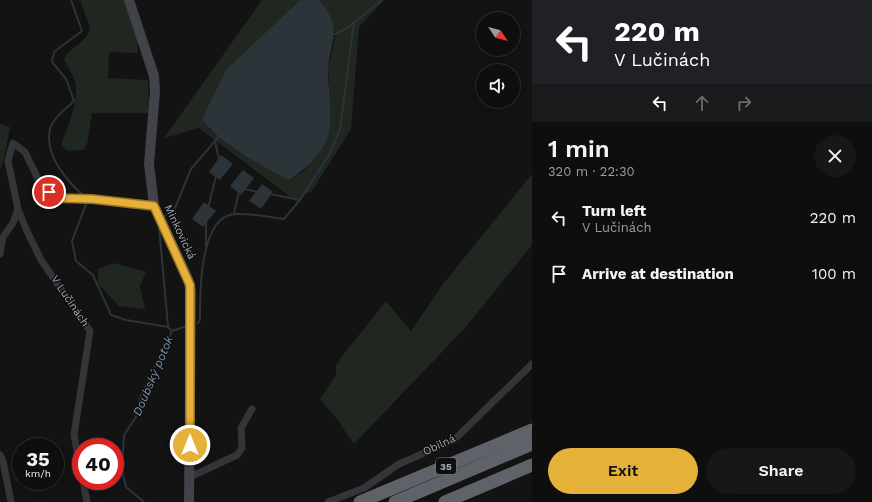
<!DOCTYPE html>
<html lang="en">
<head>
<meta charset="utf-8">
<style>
  :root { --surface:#0e0e0f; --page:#171718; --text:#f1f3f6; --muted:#9b9c9e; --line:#2e2e2f; --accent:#e6b138 }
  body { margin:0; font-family:"Work Sans",sans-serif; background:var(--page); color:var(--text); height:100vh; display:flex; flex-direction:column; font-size:15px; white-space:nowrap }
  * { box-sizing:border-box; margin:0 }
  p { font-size:13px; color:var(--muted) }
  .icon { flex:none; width:22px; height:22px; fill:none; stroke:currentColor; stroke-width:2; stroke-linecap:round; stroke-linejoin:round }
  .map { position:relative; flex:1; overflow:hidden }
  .drawer { display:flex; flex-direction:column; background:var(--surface); width:340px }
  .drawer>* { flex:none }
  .top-card { background:#202124; color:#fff; overflow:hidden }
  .needle { width:26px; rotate:125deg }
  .buttons { position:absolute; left:476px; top:12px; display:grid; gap:8px }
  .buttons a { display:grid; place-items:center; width:44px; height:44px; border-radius:50%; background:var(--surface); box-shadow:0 2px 6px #0003,0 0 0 1px var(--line); font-size:20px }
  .speed { position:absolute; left:12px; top:438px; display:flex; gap:8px; font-size:20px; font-weight:700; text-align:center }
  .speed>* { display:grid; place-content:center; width:52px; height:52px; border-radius:50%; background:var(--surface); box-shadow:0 2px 6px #0003,0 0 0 1px var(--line); line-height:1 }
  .speed small { font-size:10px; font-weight:400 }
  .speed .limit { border:6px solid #d22; background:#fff; color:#111 }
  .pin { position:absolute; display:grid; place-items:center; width:34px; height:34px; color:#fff; margin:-17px; border:2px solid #fff; border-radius:50%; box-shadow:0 1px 4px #0007 }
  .me { position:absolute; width:44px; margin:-22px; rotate:0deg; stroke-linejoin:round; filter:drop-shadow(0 0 3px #0008) }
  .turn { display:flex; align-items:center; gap:14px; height:84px; padding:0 16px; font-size:18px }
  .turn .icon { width:52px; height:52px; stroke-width:2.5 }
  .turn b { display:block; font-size:28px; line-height:34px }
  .lanes { display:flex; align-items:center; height:38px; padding:0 16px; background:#0003; justify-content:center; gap:20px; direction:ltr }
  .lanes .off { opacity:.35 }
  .round { display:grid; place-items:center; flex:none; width:42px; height:42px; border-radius:21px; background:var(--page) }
  .summary { display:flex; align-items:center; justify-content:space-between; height:68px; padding:0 16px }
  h1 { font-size:24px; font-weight:600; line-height:30px }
  .cta { display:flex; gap:8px; margin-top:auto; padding:8px 16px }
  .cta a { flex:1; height:46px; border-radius:24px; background:var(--accent); color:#111; font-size:16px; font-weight:600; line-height:46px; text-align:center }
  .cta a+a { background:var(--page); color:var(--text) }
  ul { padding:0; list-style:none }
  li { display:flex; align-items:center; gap:12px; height:56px; padding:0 16px }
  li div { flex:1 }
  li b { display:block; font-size:15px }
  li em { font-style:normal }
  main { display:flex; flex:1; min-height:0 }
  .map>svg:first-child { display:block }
  .green { fill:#1f2720 }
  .water { fill:#2c3339 }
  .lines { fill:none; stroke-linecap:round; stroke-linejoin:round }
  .stream { stroke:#2c3339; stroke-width:2 }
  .street { stroke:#343539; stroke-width:7 }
  .secondary { stroke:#424349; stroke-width:10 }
  .highway { stroke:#60626a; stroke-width:13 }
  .route-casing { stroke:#967324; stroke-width:10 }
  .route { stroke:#e6b138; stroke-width:7 }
  .labels { text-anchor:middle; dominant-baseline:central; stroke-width:3; stroke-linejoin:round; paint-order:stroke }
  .shield { fill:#0e0e0f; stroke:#787a82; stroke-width:1 }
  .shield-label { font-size:10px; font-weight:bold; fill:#a5a9b4 }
  .street-label { font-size:11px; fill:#a5a9b4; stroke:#0e0e0f }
  .water-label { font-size:12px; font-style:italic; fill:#7d95ad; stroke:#0e0e0f }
</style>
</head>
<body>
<main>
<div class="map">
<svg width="532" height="502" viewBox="0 0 532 502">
  <rect width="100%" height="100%" fill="#131314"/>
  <!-- green -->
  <path class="green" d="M 80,0 L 124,0 L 138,42 L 137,45 L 138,53 L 109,52 L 108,78 L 148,80 L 149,113 L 92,113 L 87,144 L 84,150 L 67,151 L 61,145 C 67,128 77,107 76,88 C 76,77 68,69 64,59 C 70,46 88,42 90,28 Z
    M 262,0 L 300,0 L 227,70 L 209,129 L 240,151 L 289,180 L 303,172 L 320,150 L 329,132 L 330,102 L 328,68 L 336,34 L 326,9 L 319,0 L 384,0 L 359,27 L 351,129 L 312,191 L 304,195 L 297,202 L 199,128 L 164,138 Z
    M 0,124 L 10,127 L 4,159 L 0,170 Z
    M 532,174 L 532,245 L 464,329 L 354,444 L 336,418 L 320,399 L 336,375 L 336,366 L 343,355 L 386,301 L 411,331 L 443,284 Z
    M 114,263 L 146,272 L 140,286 L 145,308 L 144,309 L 119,306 L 98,284 L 98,269 Z"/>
  <!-- water -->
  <path class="water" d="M 300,0 L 319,0 C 344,30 331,36 328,68 C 327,79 330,90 330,101 C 330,111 331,123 329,132 C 325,152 305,170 289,180 C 262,166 220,144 202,119 L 226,70 Z
    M 221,155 L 233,164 L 220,180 L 209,172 Z
    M 243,170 L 254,178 L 241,195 L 230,186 Z
    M 262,184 L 273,192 L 261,209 L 249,201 Z
    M 204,202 L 216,211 L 203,227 L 192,219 Z"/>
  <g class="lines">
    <!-- stream -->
    <path class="stream" d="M 71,0 L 82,31 L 54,52 L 52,62 L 66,79 L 74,101 C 66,109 53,118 50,129 C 44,155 67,181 84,196
      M 335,34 L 347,28 L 382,0
      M 215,141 L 219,160
      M 244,189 L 258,192
      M 270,194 L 300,200
      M 86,204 L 72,241 L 76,261 L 93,275 L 111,315 L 126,320 L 168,327 L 172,331 L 140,398 L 136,417 L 124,435 L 122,470 L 126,487 L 144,502
      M 208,208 L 216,176
      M 234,213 L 239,192
      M 165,216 L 175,208 L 191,169 L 220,135
      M 159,227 L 168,326
      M 206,246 L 206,220
      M 198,323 L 200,319 C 200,294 199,216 235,214 C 251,213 268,217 284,219 L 300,200 L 329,155 L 340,129 L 354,22
      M 172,331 L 187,326
      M 115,469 L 122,470"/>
    <!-- street -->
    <path class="street" d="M 0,254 L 3,237 L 13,223 L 18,209
      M 0,455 L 3,461 L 11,502
      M 81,472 L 74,435 L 90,331 L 41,260 L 26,229 L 18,209 L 8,161 L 13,143 L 25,152 L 42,187 L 55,198 L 92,199 L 154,206
      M 190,477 L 237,455 L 242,448 L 241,428 L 252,409
      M 83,481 L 87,502
      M 328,502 L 364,488 L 399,464 L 454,440 L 532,364"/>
    <!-- secondary -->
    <path class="secondary" d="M 129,0 L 154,76 L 155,91 L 149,164 L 154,206 L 188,279 L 191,291 L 189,502"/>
    <!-- highway -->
    <path class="highway" d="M 360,502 L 532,430
      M 395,502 L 532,444
      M 445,502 L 532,465"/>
  </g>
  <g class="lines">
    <defs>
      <path id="route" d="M 49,192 L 55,198 L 92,199 L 154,206 L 190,285 L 190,445"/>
    </defs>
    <!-- route casing -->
    <use href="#route" class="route-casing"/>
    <!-- route -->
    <use href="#route" class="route"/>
  </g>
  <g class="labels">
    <!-- shield labels -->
    <rect class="shield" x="436" y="458" width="20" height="16" rx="3"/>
    <g class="shield-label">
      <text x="446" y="466">35</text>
    </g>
    <!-- street labels -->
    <g class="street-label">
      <text transform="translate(180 232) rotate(65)">Minkovická</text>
      <text transform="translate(70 301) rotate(56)">V Lučinách</text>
      <text transform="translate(439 445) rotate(-25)">Obilná</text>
    </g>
    <!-- water labels -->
    <g class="water-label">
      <text transform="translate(153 376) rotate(-67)">Doubský potok</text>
    </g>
  </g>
</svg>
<div class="buttons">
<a><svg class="needle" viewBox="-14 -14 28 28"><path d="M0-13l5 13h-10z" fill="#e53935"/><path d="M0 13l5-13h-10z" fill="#9b9c9e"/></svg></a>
<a><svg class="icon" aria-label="sound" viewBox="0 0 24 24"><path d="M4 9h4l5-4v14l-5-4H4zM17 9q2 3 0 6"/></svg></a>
</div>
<div class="speed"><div>35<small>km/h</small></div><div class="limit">40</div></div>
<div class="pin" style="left:49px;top:192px;background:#d93025"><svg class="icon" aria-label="arrive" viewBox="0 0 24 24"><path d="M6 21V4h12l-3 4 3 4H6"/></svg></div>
<svg class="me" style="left:190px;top:445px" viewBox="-20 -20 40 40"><circle r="17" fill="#e6b138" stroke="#fff" stroke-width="3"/><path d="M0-11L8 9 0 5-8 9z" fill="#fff"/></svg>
</div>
<section class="drawer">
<div class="top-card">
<div class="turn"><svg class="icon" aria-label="left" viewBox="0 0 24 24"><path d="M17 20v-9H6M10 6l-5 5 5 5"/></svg><div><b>220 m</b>V Lučinách</div></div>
<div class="lanes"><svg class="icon" aria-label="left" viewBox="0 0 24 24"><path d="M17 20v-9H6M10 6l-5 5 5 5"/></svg><svg class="icon off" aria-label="ahead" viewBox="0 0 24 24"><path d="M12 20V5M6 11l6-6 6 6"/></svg><svg class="icon off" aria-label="right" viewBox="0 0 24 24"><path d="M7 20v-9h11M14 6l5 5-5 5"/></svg></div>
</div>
<div class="summary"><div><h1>1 min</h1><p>320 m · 22:30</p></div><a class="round"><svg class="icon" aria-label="close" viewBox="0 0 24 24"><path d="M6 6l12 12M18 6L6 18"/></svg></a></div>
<ul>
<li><svg class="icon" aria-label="left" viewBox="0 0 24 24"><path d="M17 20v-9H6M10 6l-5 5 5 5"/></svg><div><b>Turn left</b><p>V Lučinách</p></div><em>220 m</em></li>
<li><svg class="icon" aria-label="arrive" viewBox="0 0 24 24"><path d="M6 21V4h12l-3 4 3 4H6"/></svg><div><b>Arrive at destination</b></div><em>100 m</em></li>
</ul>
<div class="cta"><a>Exit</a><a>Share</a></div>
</section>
</main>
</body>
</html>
